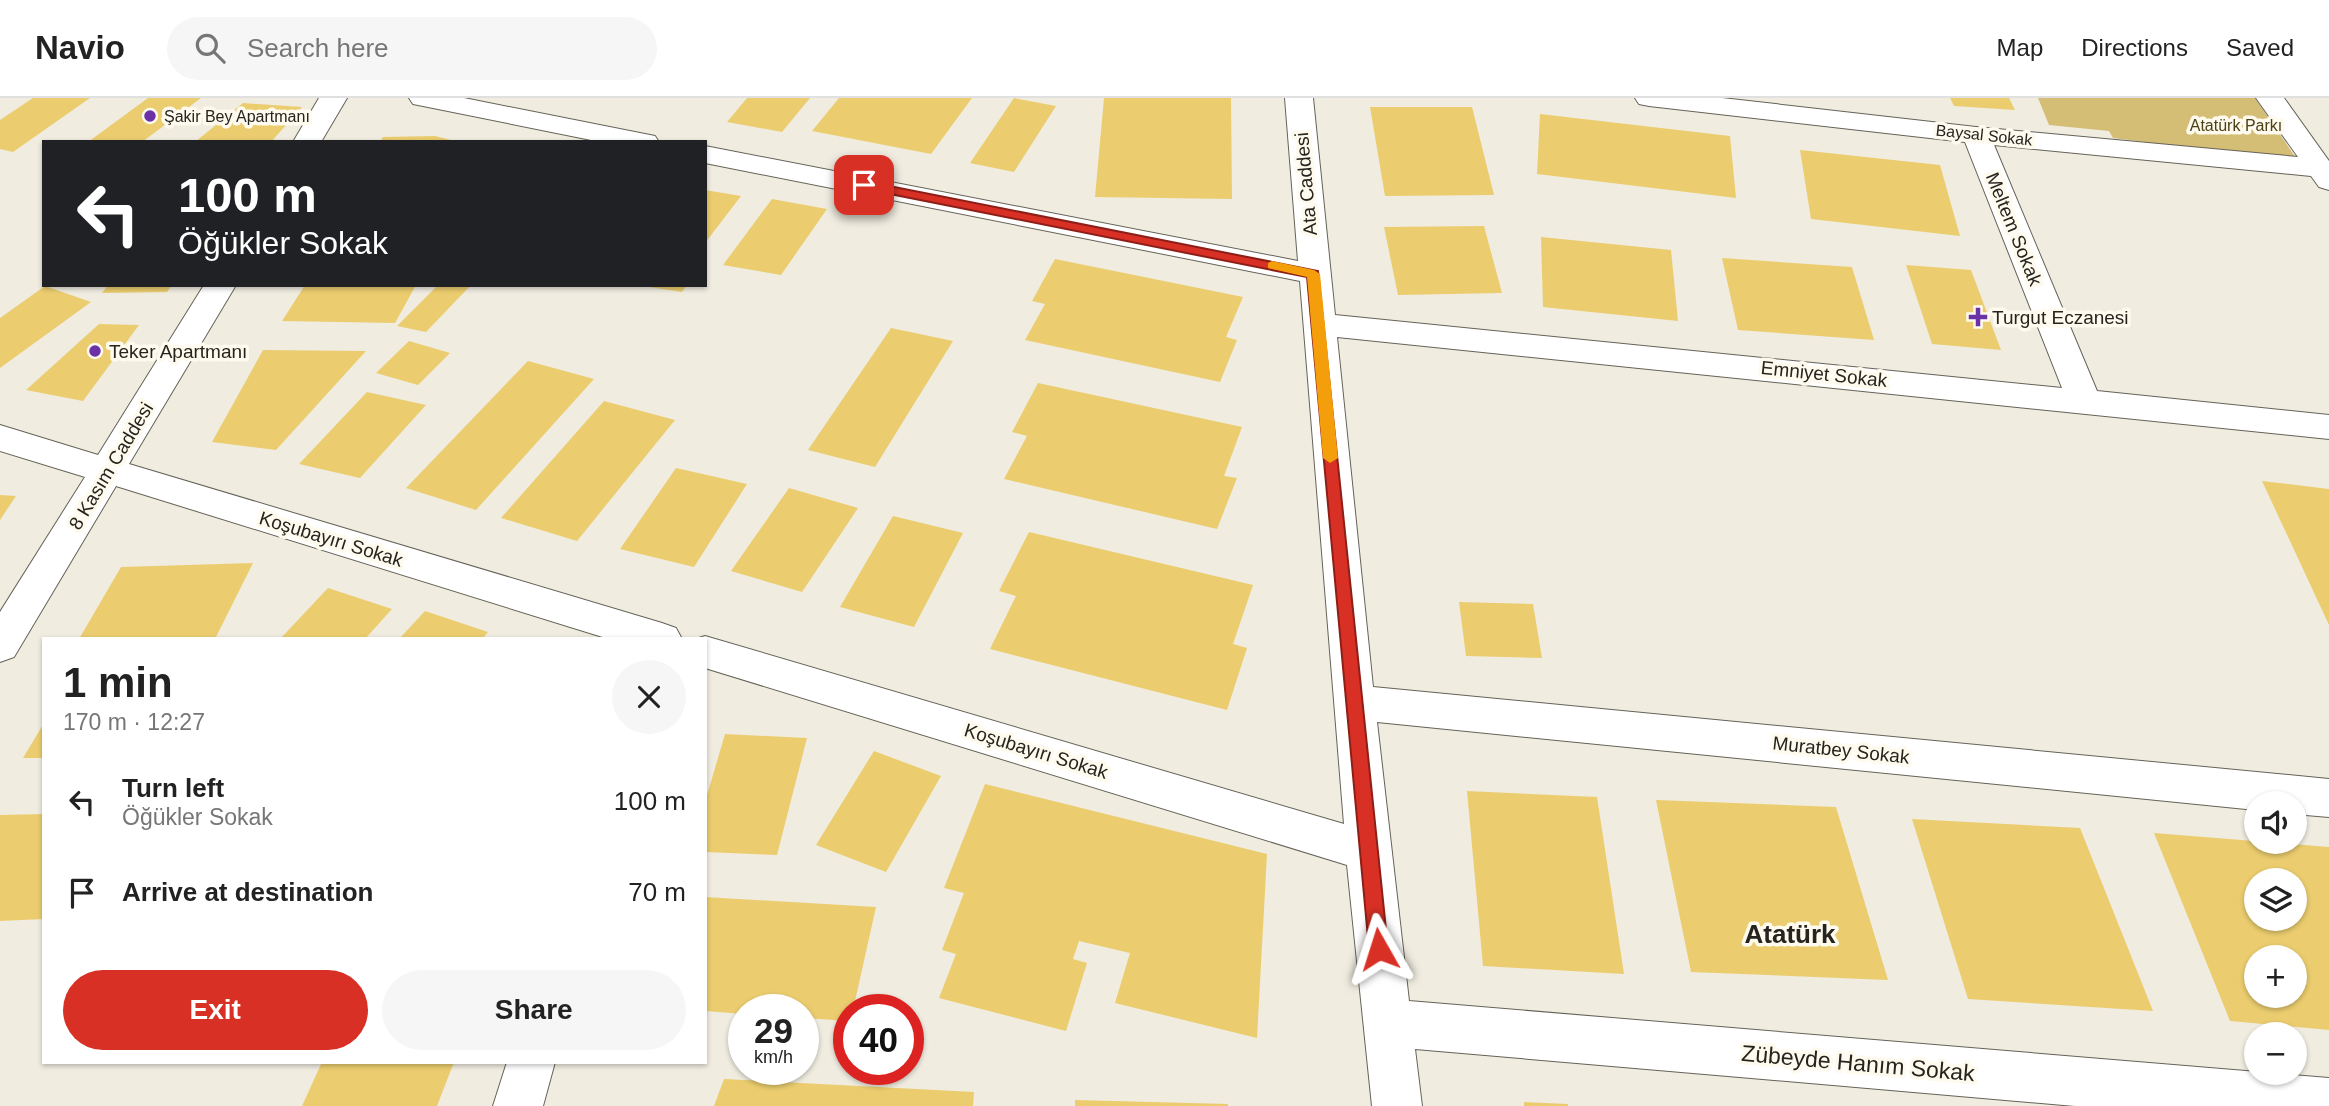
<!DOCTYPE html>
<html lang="en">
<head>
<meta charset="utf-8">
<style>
  :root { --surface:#fff; --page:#f6f6f6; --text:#222; --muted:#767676; --line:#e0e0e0; --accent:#d93025 }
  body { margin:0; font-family:Helvetica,sans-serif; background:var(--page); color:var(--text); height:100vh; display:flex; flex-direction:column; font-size:26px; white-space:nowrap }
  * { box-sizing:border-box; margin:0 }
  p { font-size:23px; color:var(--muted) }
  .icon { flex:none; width:38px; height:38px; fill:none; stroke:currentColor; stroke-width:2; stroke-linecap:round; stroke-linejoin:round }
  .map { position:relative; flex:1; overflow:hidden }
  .drawer { position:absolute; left:42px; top:539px; width:665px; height:427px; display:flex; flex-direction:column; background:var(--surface); border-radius:0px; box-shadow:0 2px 5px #0004 }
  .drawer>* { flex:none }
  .top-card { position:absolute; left:42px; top:42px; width:665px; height:147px; border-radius:0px; box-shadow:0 2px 5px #0004; background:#202124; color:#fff; overflow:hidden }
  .buttons { position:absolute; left:2244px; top:693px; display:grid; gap:14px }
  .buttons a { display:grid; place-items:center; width:63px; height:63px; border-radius:50%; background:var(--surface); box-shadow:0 2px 5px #0004; font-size:35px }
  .speed { position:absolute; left:728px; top:896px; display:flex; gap:14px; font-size:35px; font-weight:700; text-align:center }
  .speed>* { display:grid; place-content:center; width:91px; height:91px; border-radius:50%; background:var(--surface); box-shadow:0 2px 5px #0004; line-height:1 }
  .speed small { font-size:18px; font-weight:400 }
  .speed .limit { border:10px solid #d22; background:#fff; color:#111 }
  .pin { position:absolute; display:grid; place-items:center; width:60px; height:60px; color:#fff; margin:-30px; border-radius:14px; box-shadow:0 4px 10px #0006 }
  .me { position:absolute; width:77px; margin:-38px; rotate:354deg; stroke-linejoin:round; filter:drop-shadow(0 0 5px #0008) }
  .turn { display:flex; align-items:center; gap:24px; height:147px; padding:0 21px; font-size:32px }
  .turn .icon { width:91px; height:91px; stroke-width:2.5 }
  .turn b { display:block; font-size:49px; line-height:60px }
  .round { display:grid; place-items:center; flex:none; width:74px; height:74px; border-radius:37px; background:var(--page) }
  .headline { display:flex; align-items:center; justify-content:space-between; height:119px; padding:0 21px }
  h1 { font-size:42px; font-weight:700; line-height:52px }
  .cta { display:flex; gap:14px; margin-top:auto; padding:14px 21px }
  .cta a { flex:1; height:80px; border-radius:42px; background:var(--accent); color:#fff; font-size:28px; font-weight:700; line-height:80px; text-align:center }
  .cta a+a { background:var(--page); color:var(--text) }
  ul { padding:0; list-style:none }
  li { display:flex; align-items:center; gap:21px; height:91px; padding:0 21px }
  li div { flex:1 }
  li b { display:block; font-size:26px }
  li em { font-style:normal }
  header { display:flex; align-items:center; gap:42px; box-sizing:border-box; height:98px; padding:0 35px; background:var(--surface); border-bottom:2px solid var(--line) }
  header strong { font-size:33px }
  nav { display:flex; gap:38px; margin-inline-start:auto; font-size:24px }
  .search { width:490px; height:63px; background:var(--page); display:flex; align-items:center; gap:18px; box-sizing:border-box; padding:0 24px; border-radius:38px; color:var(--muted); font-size:26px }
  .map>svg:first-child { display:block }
  .green { fill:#d4bd75 }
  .building { fill:#ebcd6f; fill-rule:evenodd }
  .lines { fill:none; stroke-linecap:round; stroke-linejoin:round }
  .minor-casing { stroke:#656257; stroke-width:2 }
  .minor { fill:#fff; fill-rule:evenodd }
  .route { fill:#d93025; stroke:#8d1f18; stroke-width:2 }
  .slow { fill:#f59e0b }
  .poi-dot { fill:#6b31a7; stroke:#fefaed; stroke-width:2.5 }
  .labels { text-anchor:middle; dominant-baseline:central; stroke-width:7; stroke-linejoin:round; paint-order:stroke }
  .far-poi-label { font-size:16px; fill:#25241f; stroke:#fefaed; text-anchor:start }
  .far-park-label { font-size:16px; fill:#4c4017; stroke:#fefaed }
  .far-street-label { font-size:16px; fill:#25241f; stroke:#fefaed }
  .street-label { font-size:19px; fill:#25241f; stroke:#fefaed }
  .poi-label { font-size:19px; fill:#25241f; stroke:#fefaed; text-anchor:start }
  .near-street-label { font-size:23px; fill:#25241f; stroke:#fefaed }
  .district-label { font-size:26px; font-weight:bold; fill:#25241f; stroke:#fefaed }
</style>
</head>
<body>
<header>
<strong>Navio</strong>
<div class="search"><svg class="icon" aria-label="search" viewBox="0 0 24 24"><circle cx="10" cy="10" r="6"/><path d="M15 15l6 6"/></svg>Search here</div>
<nav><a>Map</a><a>Directions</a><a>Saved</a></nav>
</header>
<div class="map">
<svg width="2329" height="1008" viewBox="0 0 2329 1008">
  <rect width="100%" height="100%" fill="#f0ece0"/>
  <!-- green -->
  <path class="green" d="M 2038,0 L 2255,0 L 2298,63 L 2113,40 L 2109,33 L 2049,27 Z"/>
  <!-- building -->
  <path class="building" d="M 33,0 L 90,0 L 13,54 L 0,51 L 0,22 Z
    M 148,0 L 201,0 L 142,44 L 88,44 Z
    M 747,0 L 810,0 L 782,34 L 727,24 Z
    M 839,0 L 972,0 L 931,56 L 812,33 Z
    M 1014,0 L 1056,8 L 1014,74 L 970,65 Z
    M 1104,0 L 1231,0 L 1232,101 L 1095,99 Z
    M 1950,0 L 2009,0 L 2015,12 L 1954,8 Z
    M 243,5 L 302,9 L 271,44 L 195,44 Z
    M 1370,9 L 1472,9 L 1494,97 L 1385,98 Z
    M 1540,16 L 1730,38 L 1736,100 L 1537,76 Z
    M 435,38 L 459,44 L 380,44 L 383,39 Z
    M 1800,52 L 1940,67 L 1960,138 L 1811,121 Z
    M 705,92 L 741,98 L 705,145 Z
    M 772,101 L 827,111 L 781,177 L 723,167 Z
    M 1484,128 L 1502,195 L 1398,197 L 1384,129 Z
    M 1541,139 L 1671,152 L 1678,223 L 1543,209 Z
    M 1722,160 L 1852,169 L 1874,242 L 1738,232 Z
    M 1055,161 L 1243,199 L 1226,239 L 1237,242 L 1220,284 L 1025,242 L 1045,206 L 1032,203 Z
    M 1906,167 L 1971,172 L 2001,252 L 1932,246 Z
    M 108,187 L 172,187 L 167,194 L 102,195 Z
    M 305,187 L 416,187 L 395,225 L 282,223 Z
    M 438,187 L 471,187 L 426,234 L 397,228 Z
    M 636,187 L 687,187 L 682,194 Z
    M 45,188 L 91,204 L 0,270 L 0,220 Z
    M 99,226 L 139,227 L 83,303 L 26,292 Z
    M 891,230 L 953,243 L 875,369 L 808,352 Z
    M 409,243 L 450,255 L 418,287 L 376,275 Z
    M 263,252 L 366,253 L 276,352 L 212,344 Z
    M 528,263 L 594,281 L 476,412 L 406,390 Z
    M 1038,285 L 1242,329 L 1224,378 L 1237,380 L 1217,431 L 1004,381 L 1027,338 L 1012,334 Z
    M 367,294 L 426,307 L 360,380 L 299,366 Z
    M 604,303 L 675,322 L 577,443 L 501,420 Z
    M 676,370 L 747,386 L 694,469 L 620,451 Z
    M 2262,383 L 2329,391 L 2329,527 Z
    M 789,390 L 858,410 L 802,494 L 731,473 Z
    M 0,397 L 16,398 L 0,422 Z
    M 893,418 L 963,435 L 914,529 L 840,509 Z
    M 1029,434 L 1253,487 L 1233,546 L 1247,550 L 1227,612 L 990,551 L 1016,498 L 999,493 Z
    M 253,465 L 215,541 L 79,541 L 121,469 Z
    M 328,490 L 392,511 L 365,541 L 280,541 Z
    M 1459,504 L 1533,506 L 1542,560 L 1466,558 Z
    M 425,513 L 488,534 L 482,541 L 399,541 Z
    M 44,625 L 44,660 L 23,660 Z
    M 725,636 L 807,640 L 777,757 L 705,754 L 705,704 Z
    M 874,653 L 941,678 L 886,774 L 816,747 Z
    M 985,686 L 1267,756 L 1257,940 L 1115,905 L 1130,855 L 1079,843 L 1073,861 L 1087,865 L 1066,933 L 939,900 L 956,856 L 942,852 L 964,795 L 944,790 Z
    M 1467,693 L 1597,699 L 1624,876 L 1483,868 Z
    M 1656,702 L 1836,709 L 1888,882 L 1691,874 Z
    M 44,716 L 44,821 L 0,823 L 0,717 Z
    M 1912,721 L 2080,730 L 2153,913 L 1968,901 Z
    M 2154,735 L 2329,749 L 2329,932 L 2230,923 ZM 2256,782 L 2294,782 L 2294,821 L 2256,821 ZM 2256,859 L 2294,859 L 2294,898 L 2256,898 Z
    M 705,799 L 876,809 L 853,912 L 849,912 L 849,923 L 803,920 L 803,912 L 744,912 L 744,916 L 705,913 Z
    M 322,964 L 454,964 L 437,1008 L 302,1008 Z
    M 724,981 L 974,994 L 973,1008 L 714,1008 Z
    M 1075,1002 L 1228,1006 L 1228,1008 L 1075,1008 Z
    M 1524,1004 L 1568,1006 L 1568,1008 L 1524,1008 Z"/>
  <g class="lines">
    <defs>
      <path id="minor" d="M 319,0 L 347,0 L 321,44 L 293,44 Z
        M 409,0 L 464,0 L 645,36 L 655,38 L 659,44 L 601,44 L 423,8 L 413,6 Z
        M 1285,0 L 1313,0 L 1335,217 L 2062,290 L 1965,44 L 1649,8 L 1639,6 L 1635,0 L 1722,0 L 1976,29 L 2298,59 L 2256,0 L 2284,0 L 2329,63 L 2329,92 L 2319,89 L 2311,78 L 1994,47 L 2097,293 L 2329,317 L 2329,341 L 1337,239 L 1373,589 L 2329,681 L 2329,719 L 2294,716 L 2294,705 L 2256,705 L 2256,712 L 1377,624 L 1409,903 L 2329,980 L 2329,1008 L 2075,1008 L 1415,951 L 1422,1008 L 1372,1008 L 1347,767 L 705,570 L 705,541 L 696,541 L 705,538 L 1344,726 L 1300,183 L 705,65 L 705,48 L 1298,163 Z
        M 204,187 L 236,187 L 129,366 L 662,525 L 676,530 L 682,541 L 609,541 L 116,388 L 14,559 L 0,564 L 0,514 L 85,379 L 0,353 L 0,327 L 98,357 Z
        M 507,964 L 555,964 L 543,1008 L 493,1008 Z"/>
    </defs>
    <!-- minor casing -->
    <use href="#minor" class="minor-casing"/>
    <!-- minor -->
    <use href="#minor" class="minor"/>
  </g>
  <!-- route -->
  <path class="route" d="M 864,83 L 1318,173 L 1388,851 L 1386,858 L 1379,860 L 1372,858 L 1369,851 L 1307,179 L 860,90 L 858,87 Z"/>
  <!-- slow -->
  <path class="slow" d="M 1272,163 L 1314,172 L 1320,176 L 1338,360 L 1330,365 L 1323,360 L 1307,179 L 1268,170 L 1268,165 Z"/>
  <!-- markers -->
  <g class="poi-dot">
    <circle cx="150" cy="18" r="7"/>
    <path d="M1974.5 208.5h7v7h7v7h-7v7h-7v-7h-7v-7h7z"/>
    <circle cx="95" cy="253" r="7"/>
  </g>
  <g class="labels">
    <!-- far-poi labels -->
    <g class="far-poi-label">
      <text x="164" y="18">Şakir Bey Apartmanı</text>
    </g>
    <!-- far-park labels -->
    <g class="far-park-label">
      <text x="2236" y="27">Atatürk Parkı</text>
    </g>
    <!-- far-street labels -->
    <g class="far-street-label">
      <text transform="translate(1984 37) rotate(6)">Baysal Sokak</text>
    </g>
    <!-- street labels -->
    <g class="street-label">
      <text transform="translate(1306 86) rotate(-95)">Ata Caddesi</text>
      <text transform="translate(2014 131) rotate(68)">Meltem Sokak</text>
      <text transform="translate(1824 276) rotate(6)">Emniyet Sokak</text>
      <text transform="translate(111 368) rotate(-59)">8 Kasım Caddesi</text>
      <text transform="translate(331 441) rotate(17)">Koşubayırı Sokak</text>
      <text transform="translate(1841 652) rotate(6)">Muratbey Sokak</text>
      <text transform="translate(1036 653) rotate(17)">Koşubayırı Sokak</text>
    </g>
    <!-- poi labels -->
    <g class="poi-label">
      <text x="1992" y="219">Turgut Eczanesi</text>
      <text x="109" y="253">Teker Apartmanı</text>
    </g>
    <!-- near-street labels -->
    <g class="near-street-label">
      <text transform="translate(1858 965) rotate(5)">Zübeyde Hanım Sokak</text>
    </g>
    <!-- district labels -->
    <g class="district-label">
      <text x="1790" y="836">Atatürk</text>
    </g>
  </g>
</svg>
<div class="buttons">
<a><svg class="icon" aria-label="sound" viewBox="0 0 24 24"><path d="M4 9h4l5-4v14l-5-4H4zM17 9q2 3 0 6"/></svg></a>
<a><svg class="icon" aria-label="layers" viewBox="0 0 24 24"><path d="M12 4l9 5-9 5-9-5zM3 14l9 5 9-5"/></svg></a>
<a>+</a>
<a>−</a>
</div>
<div class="speed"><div>29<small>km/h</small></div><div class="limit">40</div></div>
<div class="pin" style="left:864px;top:87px;background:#d93025"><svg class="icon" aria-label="arrive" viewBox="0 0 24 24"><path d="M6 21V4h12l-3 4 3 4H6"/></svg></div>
<svg class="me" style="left:1379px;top:851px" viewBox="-20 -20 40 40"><path d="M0-17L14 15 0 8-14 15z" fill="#d93025" stroke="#fff" stroke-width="4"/></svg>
<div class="top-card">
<div class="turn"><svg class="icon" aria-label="left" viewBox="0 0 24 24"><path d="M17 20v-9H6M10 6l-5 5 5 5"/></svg><div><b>100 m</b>Öğükler Sokak</div></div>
</div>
<section class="drawer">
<div class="headline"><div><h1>1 min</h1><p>170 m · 12:27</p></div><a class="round"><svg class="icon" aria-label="close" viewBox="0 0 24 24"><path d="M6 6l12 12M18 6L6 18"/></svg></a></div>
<ul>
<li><svg class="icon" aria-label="left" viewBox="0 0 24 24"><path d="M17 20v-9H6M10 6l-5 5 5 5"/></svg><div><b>Turn left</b><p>Öğükler Sokak</p></div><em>100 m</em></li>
<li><svg class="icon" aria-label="arrive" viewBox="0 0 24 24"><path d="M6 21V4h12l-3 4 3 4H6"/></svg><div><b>Arrive at destination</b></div><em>70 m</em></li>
</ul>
<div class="cta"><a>Exit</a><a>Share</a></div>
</section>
</div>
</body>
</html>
